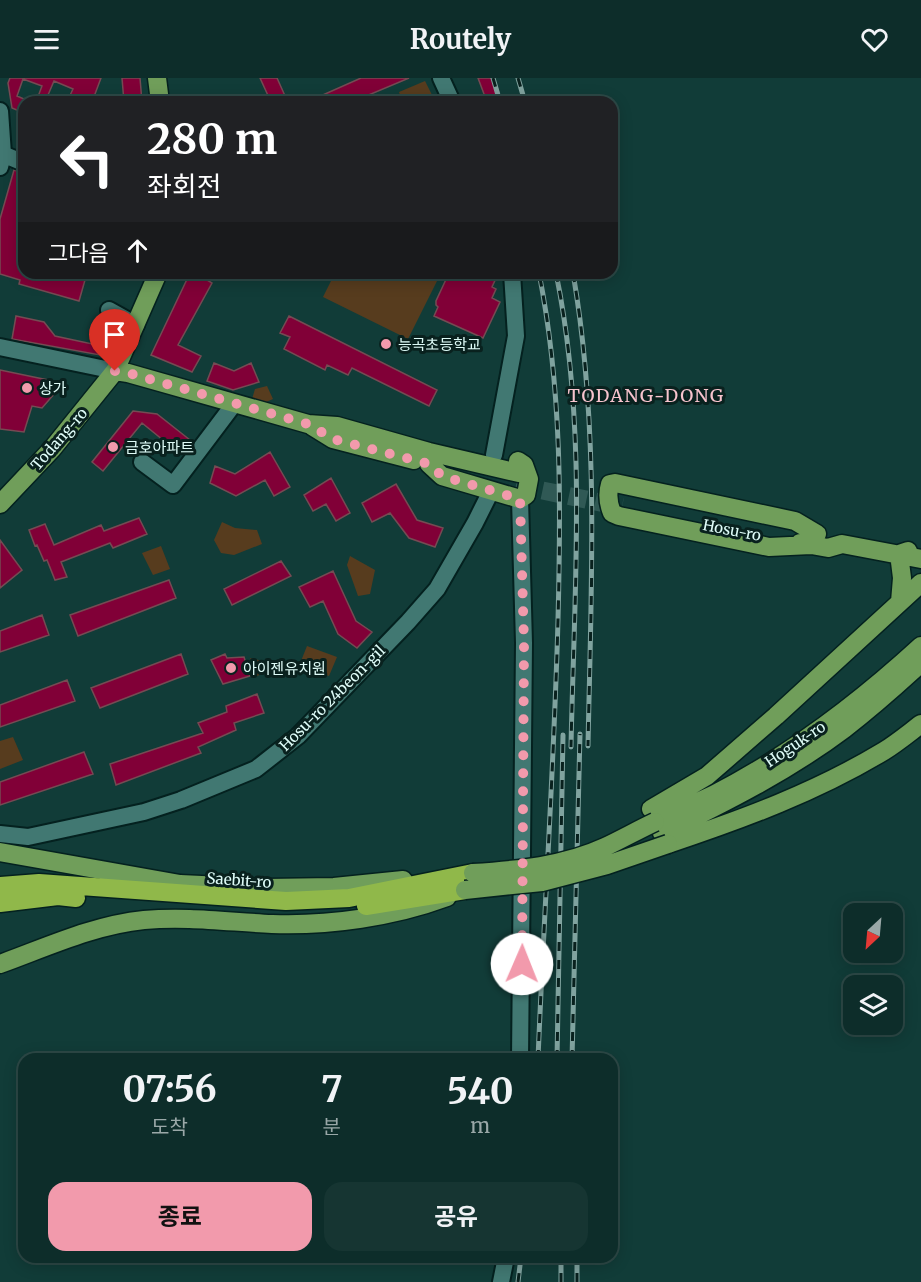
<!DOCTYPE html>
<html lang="ko">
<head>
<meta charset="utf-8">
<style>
  :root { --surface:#0d2d2a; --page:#163532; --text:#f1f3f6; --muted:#9aa8a8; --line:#2d4947; --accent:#f29aac }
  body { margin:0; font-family:Merriweather,"Noto Sans KR",serif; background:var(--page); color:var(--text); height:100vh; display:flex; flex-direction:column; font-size:22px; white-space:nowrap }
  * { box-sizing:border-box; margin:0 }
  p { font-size:20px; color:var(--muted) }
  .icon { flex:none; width:33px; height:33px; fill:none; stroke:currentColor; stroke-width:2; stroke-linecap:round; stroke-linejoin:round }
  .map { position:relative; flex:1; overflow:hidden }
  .sheet { position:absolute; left:18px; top:975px; width:600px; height:210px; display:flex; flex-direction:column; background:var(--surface); border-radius:18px; box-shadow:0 3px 15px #0003,0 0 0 2px var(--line) }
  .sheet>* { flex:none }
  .top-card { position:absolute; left:18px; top:18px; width:600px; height:183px; border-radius:18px; box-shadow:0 3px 15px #0003,0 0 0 2px var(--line); background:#202124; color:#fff; overflow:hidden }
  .needle { width:39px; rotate:206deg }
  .controls { position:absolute; left:843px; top:825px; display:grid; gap:12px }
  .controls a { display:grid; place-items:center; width:60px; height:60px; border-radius:12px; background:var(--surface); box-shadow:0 3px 15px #0003,0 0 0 2px var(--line); font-size:30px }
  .pin { position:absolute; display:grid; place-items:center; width:51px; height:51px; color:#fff; margin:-62px -26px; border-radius:50% 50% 50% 0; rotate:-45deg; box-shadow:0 0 6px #0007 }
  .pin .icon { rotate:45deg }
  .me { position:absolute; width:66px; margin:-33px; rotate:1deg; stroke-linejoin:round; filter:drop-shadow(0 0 4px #0008) }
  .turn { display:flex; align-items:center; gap:21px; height:126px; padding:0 30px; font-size:27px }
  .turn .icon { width:78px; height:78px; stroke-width:2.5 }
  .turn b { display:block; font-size:42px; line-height:51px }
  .then { display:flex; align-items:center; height:57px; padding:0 30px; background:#0003; gap:12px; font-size:22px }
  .eta { display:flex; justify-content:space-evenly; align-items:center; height:102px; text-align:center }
  .eta b { font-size:36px; font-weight:700; line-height:42px }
  .action { display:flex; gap:12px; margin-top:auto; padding:12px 30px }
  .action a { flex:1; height:69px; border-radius:18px; background:var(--accent); color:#111; font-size:24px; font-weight:700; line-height:69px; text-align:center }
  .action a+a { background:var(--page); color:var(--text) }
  header { display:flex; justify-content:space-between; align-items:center; height:78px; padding:0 30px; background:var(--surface); font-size:27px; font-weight:700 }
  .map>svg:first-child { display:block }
  .green { fill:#573c1e }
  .building { fill:#810037; stroke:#754b53; stroke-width:1.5 }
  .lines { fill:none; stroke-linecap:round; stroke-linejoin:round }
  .major-tunnel { stroke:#305955; stroke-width:18; stroke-dasharray:18 9; stroke-linecap:butt }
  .minor-casing { stroke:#04211f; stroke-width:20 }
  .major-casing { stroke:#04211f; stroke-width:21 }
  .highway-casing { stroke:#04211f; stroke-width:21 }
  .minor { stroke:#417872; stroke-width:16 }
  .major { stroke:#709e5a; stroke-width:18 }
  .highway { stroke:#90b84a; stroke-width:18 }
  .rail-casing { stroke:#80a39f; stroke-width:5 }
  .rail { stroke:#09211e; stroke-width:3; stroke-dasharray:9; stroke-linecap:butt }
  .major-bridge-casing { stroke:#04211f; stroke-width:21; stroke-linecap:butt }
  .major-bridge { stroke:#709e5a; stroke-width:18 }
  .route { stroke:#f29aac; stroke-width:10; stroke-dasharray:0 18 }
  .poi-dot { fill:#f29aac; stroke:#09211e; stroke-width:2 }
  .labels { text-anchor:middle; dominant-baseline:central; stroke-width:6; stroke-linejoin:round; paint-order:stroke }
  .poi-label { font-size:15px; fill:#dffcf8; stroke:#09211e; text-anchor:start }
  .street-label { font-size:15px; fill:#dffcf8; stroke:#09211e }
  .quarter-label { font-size:18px; letter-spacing:1.5px; fill:#f8c4ce; stroke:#09211e }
</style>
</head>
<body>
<header><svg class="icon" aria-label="menu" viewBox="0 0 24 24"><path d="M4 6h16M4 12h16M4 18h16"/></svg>Routely<svg class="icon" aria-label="heart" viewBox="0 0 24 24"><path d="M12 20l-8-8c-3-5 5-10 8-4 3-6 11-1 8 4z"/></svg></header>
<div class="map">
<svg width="921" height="1204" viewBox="0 0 921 1204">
  <rect width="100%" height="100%" fill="#113c38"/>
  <!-- green -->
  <path class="green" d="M 425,3 L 433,19 L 430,24 L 402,24 L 399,14 Z
    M 335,195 L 441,195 L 408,261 L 323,219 Z
    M 267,308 L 273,321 L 264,325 L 252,321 L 255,311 Z
    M 222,444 L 235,450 L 257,452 L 262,466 L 234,477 L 221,475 L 214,462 Z
    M 161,468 L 170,491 L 153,497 L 142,475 Z
    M 350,478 L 375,492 L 370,516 L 358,518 L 347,487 Z
    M 307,568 L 337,579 L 329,598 L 299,588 Z
    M 250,580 L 268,584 L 272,592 L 257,598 Z
    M 13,659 L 23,682 L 0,691 L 0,663 Z"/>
  <!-- building -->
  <path class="building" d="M 10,0 L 101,0 L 92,24 L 67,24 L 73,11 L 54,3 L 45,24 L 36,24 L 42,8 L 23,1 L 17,18 L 24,21 L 24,35 L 12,30 L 8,5 Z
    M 122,0 L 140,0 L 142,24 L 124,24 Z
    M 260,0 L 277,0 L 286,20 L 277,24 L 271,24 Z
    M 361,0 L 409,0 L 352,24 L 307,24 Z
    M 478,0 L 494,0 L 502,24 L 487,24 Z
    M 14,92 L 24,95 L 24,195 L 87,195 L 79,223 L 19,206 L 20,202 L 0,196 L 0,141 Z
    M 190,195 L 196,195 L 212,205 L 178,267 L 201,278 L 192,294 L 151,277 Z
    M 449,195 L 491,195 L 497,198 L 492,209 L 496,211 L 492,220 L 500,224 L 483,260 L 434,238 L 438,229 L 436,227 L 436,223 Z
    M 16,238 L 44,244 L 55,258 L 102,268 L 100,277 L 12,261 Z
    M 289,238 L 437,312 L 429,328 L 352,290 L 348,297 L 327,287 L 325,292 L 284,271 L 290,259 L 280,255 Z
    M 214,285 L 234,293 L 251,285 L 259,304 L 233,312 L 207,303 Z
    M 0,292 L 48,302 L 54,308 L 55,315 L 42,330 L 32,328 L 24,354 L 0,351 Z
    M 133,333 L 157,336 L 190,362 L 179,375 L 142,345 L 103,393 L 92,384 Z
    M 270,374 L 290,409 L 274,418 L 265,402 L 236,418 L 210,405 L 215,388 L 235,396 Z
    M 331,400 L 350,435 L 336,443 L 326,426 L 313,433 L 304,417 Z
    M 396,406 L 417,442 L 443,450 L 435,469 L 409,460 L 390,435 L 372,444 L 362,425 Z
    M 139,440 L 147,456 L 113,470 L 110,465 L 61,484 L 67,499 L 55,502 L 47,482 L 44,483 L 37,467 L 35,468 L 29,452 L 45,446 L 54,467 L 101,447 L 104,453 Z
    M 0,462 L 22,492 L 0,510 Z
    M 281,483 L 291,498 L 232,527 L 224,511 Z
    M 333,493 L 356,543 L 372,554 L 357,570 L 338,556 L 323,523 L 310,529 L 299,509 Z
    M 169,502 L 176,520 L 78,558 L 70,537 Z
    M 42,537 L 49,557 L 0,574 L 0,553 Z
    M 181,576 L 188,596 L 100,630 L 91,610 Z
    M 225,576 L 227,580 L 244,579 L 250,598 L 223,606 L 211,582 Z
    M 67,602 L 75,623 L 0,649 L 0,627 Z
    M 257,616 L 264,635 L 234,645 L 236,652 L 198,669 L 201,675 L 116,707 L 110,686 L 203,655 L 198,645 L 227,634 L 226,628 Z
    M 84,674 L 93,696 L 0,727 L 0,704 Z"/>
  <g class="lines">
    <!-- major-tunnel -->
    <path class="major-tunnel" d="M 516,407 L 622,429"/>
    <defs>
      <path id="minor" d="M 441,0 L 452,24
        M 0,33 L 3,76 L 0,89
        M 0,75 L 24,85
        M 109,232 L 136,247
        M 0,269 L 115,293
        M 494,377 L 516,258 L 512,195
        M 142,384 L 173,407 L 234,326
        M 520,421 L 524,565 L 520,981
        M 0,756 L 28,759 L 144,734 L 181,722 L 256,691 L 298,658 L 408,544 L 437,511 L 475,445 L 491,413
        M 501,1204 L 506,1179"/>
      <path id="major" d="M 157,0 L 160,24
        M 115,293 L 128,295 L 308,346 L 337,348 L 429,374 L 519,395
        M 312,348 L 333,361 L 414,382
        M 429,386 L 442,398 L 520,421 L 526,417 L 529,401 L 524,387 L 518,383
        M 0,426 L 52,371 L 115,293 L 158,195
        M 800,465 L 828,470 L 842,466 L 921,481
        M 811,467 L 769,469 L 619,438 L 612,435 C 608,425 607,416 610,406 L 615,405 L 795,443 L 817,456
        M 900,524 L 902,500 L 899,476 L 908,473
        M 651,731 L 707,698 L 776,638 L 921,505
        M 655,744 C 674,735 694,726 713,717 C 787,679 860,624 921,568
        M 662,755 C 725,725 788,693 844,651 C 871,630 896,608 921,585
        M 668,766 C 743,741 816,714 884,673 C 897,665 909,655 921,646
        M 0,774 L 180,806 L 267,810 L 334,809 L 403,802
        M 0,886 C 47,869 94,847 144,842 C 187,838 229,844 272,846 C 329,848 393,839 447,819"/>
      <path id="highway" d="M 0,808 L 39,805 L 286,823 L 349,820 L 473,795
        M 0,825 L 58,818 L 76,820
        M 366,828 L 465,812"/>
    </defs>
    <!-- minor casing -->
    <use href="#minor" class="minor-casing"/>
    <!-- major casing -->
    <use href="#major" class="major-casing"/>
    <!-- highway casing -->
    <use href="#highway" class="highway-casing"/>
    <!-- minor -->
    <use href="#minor" class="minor"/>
    <!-- major -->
    <use href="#major" class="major"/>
    <!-- highway -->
    <use href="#highway" class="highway"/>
    <defs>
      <path id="rail" d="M 493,0 L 500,24
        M 518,0 L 525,24
        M 556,195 C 588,350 574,512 571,669
        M 573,195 C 600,351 591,510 588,668
        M 538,981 C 544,835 554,689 558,542 C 561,425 562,311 539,195
        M 557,981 L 563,657
        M 572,981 L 580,656
        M 518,1204 L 521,1179
        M 561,1204 L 561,1179
        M 577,1204 L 577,1179"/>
    </defs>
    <!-- rail casing -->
    <use href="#rail" class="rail-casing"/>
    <!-- rail -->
    <use href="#rail" class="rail"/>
    <defs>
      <path id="major-bridge" d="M 473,795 C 518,792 564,788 605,769 C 622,761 638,752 655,744
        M 465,812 L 542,804 L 607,787 L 668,766"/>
    </defs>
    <!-- major-bridge casing -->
    <use href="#major-bridge" class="major-bridge-casing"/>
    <!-- major-bridge -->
    <use href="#major-bridge" class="major-bridge"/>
  </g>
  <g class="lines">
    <!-- route -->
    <path class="route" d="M 115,293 L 128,295 L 308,346 L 333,361 L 429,386 L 442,398 L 520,421 L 524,565 L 522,886"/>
  </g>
  <!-- markers -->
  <g class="poi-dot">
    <circle cx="386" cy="266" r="6"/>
    <circle cx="27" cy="310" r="6"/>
    <circle cx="113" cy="369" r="6"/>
    <circle cx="231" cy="590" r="6"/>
  </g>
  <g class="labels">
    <!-- poi labels -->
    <g class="poi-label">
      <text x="398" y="266">능곡초등학교</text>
      <text x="39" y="310">상가</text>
      <text x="125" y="369">금호아파트</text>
      <text x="243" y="590">아이젠유치원</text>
    </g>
    <!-- street labels -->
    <g class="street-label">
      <text transform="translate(59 361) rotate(-49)">Todang-ro</text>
      <text transform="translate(732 452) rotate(11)">Hosu-ro</text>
      <text transform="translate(332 620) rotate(-45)">Hosu-ro 24beon-gil</text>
      <text transform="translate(795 666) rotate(-34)">Hoguk-ro</text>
      <text transform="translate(239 802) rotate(4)">Saebit-ro</text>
    </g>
    <!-- quarter labels -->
    <g class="quarter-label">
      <text x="646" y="317">TODANG-DONG</text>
    </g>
  </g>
</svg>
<div class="controls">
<a><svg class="needle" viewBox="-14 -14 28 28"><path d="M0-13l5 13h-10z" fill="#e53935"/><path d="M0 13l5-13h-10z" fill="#9aa8a8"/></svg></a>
<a><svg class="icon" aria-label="layers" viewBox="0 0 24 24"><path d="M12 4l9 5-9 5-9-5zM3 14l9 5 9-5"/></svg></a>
</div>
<div class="pin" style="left:115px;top:293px;background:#d93025"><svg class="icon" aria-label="arrive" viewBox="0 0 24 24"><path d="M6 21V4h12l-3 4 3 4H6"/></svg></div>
<svg class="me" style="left:522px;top:886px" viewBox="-20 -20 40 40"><circle r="19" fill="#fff"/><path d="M0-13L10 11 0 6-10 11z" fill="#f29aac"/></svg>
<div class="top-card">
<div class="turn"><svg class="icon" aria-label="left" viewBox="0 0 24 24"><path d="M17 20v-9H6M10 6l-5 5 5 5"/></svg><div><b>280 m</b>좌회전</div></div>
<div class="then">그다음<svg class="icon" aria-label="ahead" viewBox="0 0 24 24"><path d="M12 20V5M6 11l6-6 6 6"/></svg></div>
</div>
<section class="sheet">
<div class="eta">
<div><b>07:56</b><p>도착</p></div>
<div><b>7</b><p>분</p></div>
<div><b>540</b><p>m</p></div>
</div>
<div class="action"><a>종료</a><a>공유</a></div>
</section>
</div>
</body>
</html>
